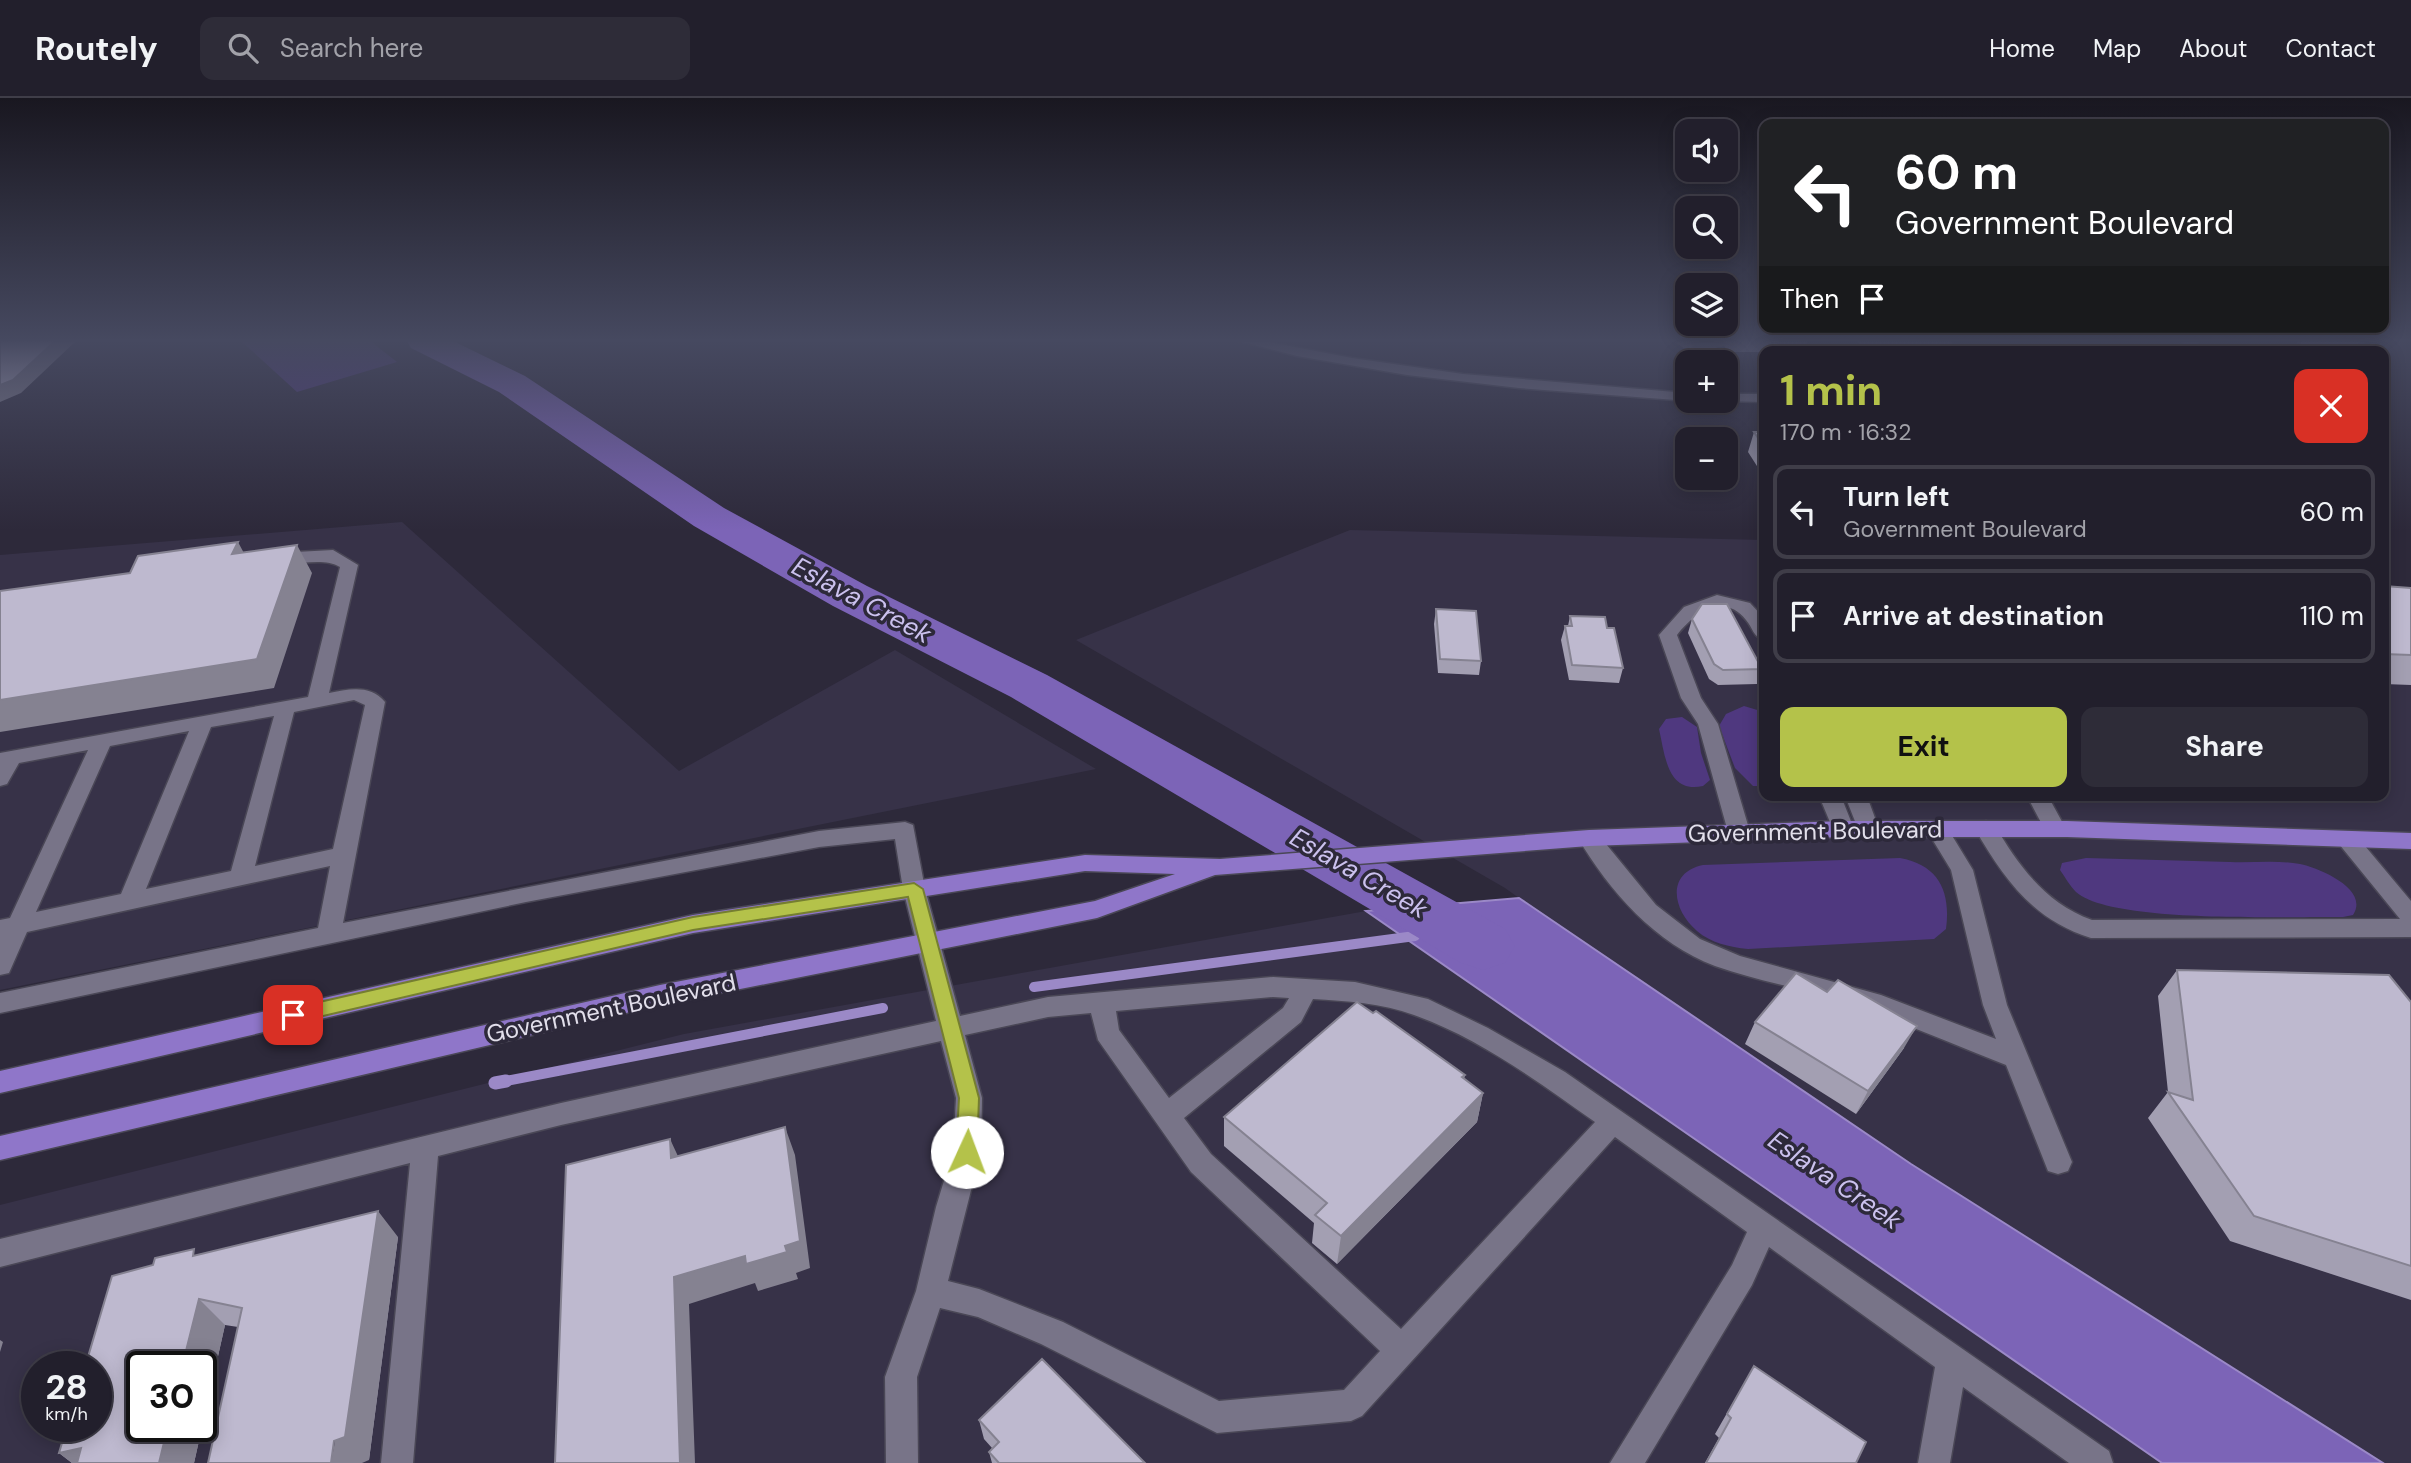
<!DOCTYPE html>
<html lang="en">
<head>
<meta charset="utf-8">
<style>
  :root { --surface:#221f2c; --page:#2e2c38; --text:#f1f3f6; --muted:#a2a2a9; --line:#3f3d48; --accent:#b4c24a }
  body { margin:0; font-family:"DM Sans",sans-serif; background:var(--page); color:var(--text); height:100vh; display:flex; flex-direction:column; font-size:26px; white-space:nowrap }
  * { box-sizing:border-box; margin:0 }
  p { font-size:23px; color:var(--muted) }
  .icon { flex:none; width:38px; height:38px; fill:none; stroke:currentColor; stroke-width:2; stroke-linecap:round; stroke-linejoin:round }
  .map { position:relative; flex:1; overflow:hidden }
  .details { position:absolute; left:1759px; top:248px; width:630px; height:455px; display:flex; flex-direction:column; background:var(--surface); border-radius:14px; box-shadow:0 4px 18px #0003,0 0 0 2px var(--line) }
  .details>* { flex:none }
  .guide { position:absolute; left:1759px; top:21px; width:630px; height:214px; border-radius:14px; box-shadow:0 4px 18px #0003,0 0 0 2px var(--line); background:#202124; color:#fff; overflow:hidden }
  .buttons { position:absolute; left:1675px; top:21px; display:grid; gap:14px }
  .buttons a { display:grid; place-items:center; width:63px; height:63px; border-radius:14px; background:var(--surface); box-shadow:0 4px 18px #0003,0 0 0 2px var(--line); font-size:35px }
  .speed { position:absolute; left:21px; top:1253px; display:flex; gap:14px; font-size:35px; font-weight:700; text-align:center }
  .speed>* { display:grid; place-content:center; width:91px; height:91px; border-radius:50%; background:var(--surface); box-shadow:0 4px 18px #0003,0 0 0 2px var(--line); line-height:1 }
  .speed small { font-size:18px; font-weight:400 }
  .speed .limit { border:4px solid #111; border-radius:10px; background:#fff; color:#111 }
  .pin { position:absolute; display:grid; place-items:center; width:60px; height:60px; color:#fff; margin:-30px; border-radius:14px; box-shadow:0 4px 10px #0006 }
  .me { position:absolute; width:77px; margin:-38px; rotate:2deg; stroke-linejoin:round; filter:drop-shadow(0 0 5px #0008) }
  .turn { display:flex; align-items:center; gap:24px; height:147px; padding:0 21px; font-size:32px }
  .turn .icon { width:91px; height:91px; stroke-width:2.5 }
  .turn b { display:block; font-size:49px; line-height:60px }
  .then { display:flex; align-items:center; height:66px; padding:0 21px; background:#0003; gap:14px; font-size:26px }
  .round { display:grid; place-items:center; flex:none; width:74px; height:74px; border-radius:14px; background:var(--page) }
  .headline { display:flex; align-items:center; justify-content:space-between; height:119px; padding:0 21px }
  h1 { font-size:42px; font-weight:700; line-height:52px; color:var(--accent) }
  .action { display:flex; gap:14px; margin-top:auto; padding:14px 21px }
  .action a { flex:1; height:80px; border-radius:14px; background:var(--accent); color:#111; font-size:28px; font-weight:700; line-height:80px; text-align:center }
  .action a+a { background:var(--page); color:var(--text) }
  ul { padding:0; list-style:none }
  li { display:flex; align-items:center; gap:21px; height:94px; margin:0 14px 10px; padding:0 7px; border:4px solid var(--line); border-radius:14px }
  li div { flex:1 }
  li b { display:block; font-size:26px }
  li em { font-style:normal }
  header { display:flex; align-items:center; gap:42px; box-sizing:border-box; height:98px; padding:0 35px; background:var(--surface); border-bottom:2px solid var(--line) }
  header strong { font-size:33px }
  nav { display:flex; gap:38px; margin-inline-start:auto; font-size:24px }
  .search { width:490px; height:63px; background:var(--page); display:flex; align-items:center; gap:18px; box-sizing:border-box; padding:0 24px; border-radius:14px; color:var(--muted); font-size:26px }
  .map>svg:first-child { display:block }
  .built { fill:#373248; fill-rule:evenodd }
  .green { fill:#4f387f }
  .water { fill:#7c64b7; stroke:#9b89c7; stroke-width:2 }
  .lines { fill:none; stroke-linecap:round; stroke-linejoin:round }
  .stream-far1 { stroke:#9b89c7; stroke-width:10 }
  .stream { stroke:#9b89c7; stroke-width:13 }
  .river { fill:#7c64b7; fill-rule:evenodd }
  .minor-casing { stroke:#4a4756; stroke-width:3 }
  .major-casing { stroke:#4a4756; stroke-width:3 }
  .minor { fill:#787488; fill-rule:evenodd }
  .major { fill:#8f76c9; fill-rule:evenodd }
  .wall { fill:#a39fb2 }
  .shaded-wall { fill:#858291 }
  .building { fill:#beb9cf; stroke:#858291; stroke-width:2 }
  .route { fill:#b4c24a; stroke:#757e30; stroke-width:2 }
  .labels { text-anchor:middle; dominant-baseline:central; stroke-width:7; stroke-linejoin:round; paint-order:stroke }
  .street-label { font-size:24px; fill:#e2dfeb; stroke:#2d293a }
  .water-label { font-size:26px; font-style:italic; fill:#cbc1ee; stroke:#2d293a }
</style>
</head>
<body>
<header>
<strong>Routely</strong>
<div class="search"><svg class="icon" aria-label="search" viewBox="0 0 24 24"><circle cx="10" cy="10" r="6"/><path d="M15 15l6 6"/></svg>Search here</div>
<nav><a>Home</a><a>Map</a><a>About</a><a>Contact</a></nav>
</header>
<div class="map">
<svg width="2411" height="1365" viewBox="0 0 2411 1365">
  <rect width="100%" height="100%" fill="#2d293a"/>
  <!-- built -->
  <path class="built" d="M 402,424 L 679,673 L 895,552 L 1096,671 L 0,892 L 0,457 Z
    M 1350,432 L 1764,442 L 1764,698 L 2384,698 L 2384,489 L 2411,497 L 2411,1365 L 2385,1365 L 1911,1066 L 1681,916 L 1505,790 L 1076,542 Z
    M 1366,813 L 2162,1365 L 0,1365 L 0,1107 L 684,936 ZM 37,1269 L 96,1269 L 96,1328 L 37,1328 ZM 142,1269 L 201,1269 L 201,1328 L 142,1328 Z"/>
  <!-- green -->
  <path class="green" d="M 240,242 L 369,242 L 397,264 L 297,294 Z
    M 1744,608 L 1764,614 L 1764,688 L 1753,688 L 1735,670 L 1719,628 L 1726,616 Z
    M 1682,619 L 1697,629 L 1701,655 L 1710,682 L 1703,688 C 1667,696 1665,657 1659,631 L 1666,621 Z
    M 1900,760 C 1939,767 1951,794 1946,831 L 1934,841 L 1748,851 C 1729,849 1711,845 1697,833 C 1673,813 1665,775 1703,767 Z
    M 2086,760 C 2134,761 2182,763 2230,764 C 2252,765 2278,762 2300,766 C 2319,770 2370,791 2353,817 L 2343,819 C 2290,818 2112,826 2076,794 C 2070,788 2065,779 2060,772 L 2062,765 Z"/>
  <!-- water -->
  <path class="water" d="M 1519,800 L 1911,1066 L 2383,1365 L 2162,1365 L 1366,813 Z"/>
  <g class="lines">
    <!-- stream-far1 -->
    <path class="stream-far1" d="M 1034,889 L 1415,838
      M 496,985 L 883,910"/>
    <!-- stream -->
    <path class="stream" d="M 495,985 L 506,983"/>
    <!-- river -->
    <path class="river" d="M 406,242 L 451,242 L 525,278 L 724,410 L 867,488 L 1047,577 L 1505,831 L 1515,848 L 1505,865 L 1483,872 L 1461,865 L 1011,599 L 833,508 L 694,428 L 499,294 L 411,250 Z"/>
    <defs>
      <path id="minor" d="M 1235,242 L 1258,242 L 1352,260 L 1463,276 L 1687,295 L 1689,303 L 1519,290 L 1407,277 L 1297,258 Z
        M 2186,242 L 2199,242 L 2192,254 L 2178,254 Z
        M 1726,296 L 1764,296 L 1764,304 L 1721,303 L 1726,303 Z
        M 333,452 L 358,467 L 329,595 C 348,591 371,586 385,604 L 343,825 L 819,733 L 905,724 L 913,727 L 925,791 L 960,918 L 1048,899 L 1273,879 L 1355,884 L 1428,901 L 1488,930 L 1565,974 L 2109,1353 L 2113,1365 L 2069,1365 L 1963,1289 L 1950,1365 L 1918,1365 L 1935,1269 L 1769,1149 L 1752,1187 L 1645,1365 L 1610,1365 L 1732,1167 L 1747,1134 L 1615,1039 L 1362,1318 L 1351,1323 L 1217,1335 L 1041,1246 L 978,1219 L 940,1210 L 917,1279 L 918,1365 L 886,1365 L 885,1279 L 916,1193 L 936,1109 L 953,1053 L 956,1000 L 941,943 L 561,1027 L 438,1058 L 413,1365 L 381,1365 L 410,1065 L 0,1169 L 0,1141 L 561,1005 L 936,923 L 903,791 L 895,741 L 819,749 L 526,804 L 0,915 L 0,895 L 318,830 L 330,768 L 27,834 L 9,875 L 0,877 L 0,822 L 10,820 L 88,652 L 19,665 L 7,686 L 0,688 L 0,655 L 308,599 L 340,469 C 319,456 282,474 268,460 L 277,455 ZM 354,602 L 365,607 L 333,751 L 255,768 L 294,614 ZM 274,618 L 231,773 L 146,791 L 211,629 ZM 189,633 L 121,796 L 36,814 L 110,648 ZM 1273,899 L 1289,900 L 1283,910 L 1169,1000 L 1119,932 L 1116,913 ZM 1313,901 C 1346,903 1382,905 1414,917 C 1479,940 1540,985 1595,1024 L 1401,1231 L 1211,1056 L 1184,1020 L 1301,924 ZM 1091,915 L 1098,942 L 1191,1074 L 1380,1253 L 1344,1292 L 1219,1303 L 1063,1224 L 979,1191 L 948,1183 L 981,1053 L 982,1000 L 965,937 L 1048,919 Z
        M 1717,497 L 1750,505 L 1764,520 L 1764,542 C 1753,539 1753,530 1746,522 C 1724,494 1694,515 1677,537 L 1701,600 L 1718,626 L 1750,734 L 1747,739 L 1731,739 L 1728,734 L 1698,626 L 1681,600 L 1659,537 L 1684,509 Z
        M 1819,698 L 1841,698 L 1854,731 L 1851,736 L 1835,736 Z
        M 1845,698 L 1867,698 L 1879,731 L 1876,736 L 1860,736 Z
        M 2027,698 L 2048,698 L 2066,731 L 2063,736 L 2047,736 Z
        M 1937,723 L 1945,726 L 1973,772 L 2007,907 L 2072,1064 L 2068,1073 L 2058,1076 L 2048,1073 L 2006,967 C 1952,946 1898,922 1843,904 C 1801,890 1757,883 1715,868 C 1656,846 1609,793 1578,740 L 1581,735 L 1597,735 L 1656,807 L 1700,841 L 1740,858 L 1881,897 L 1996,941 L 1983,907 L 1951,772 L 1926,731 L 1929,726 Z
        M 1986,723 L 1994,726 C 2018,767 2045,805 2092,822 L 2400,821 L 2339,746 L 2336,741 L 2339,736 L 2355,736 L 2411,803 L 2411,839 L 2091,840 C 2033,822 2004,781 1975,731 L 1978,726 Z"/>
      <path id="major" d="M 1843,723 L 2067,723 L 2411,735 L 2411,751 L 2067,739 L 1843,739 L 1589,748 L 1215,777 L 1097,820 L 660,907 L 0,1062 L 0,1038 L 660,887 L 1095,803 L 1175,776 L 1085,773 L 693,835 L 0,995 L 0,973 L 693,817 L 1085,757 L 1220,761 L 1589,732 Z"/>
    </defs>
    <!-- minor casing -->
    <use href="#minor" class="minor-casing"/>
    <!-- major casing -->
    <use href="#major" class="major-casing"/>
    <!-- minor -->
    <use href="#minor" class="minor"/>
    <!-- major -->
    <use href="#major" class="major"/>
  </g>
  <!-- wall -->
  <path class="wall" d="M 1513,242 L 1540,242 L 1539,244 Z
    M 1672,242 L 1808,242 L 1804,254 L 1728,254 L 1724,248 L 1690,254 Z
    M 1855,242 L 1953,242 L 1951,247 L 1886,253 L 1866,251 Z
    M 2298,242 L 2366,242 L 2356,254 L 2294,254 Z
    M 1754,334 L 1764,334 L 1764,379 L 1748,354 Z
    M 2384,488 L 2411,490 L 2411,587 L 2384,586 Z
    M 1436,511 L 1481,563 L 1479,577 L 1438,575 L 1434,526 Z
    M 1570,518 L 1623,570 L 1619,585 L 1569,582 L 1561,542 L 1565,528 L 1568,528 Z
    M 1692,521 L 1762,571 L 1757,586 L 1718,587 L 1709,581 L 1688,535 Z
    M 2177,872 L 2411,904 L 2411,1202 L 2230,1143 L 2148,1020 L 2168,994 L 2158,898 Z
    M 1755,924 L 1904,950 L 1856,1016 L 1745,946 Z
    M 1465,977 L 1464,981 L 1483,995 L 1477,1024 L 1337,1166 L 1312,1145 L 1314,1125 L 1224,1048 L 1224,1019 Z
    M 398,1139 L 369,1362 L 238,1229 L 225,1227 L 194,1365 L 72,1365 L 59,1355 L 199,1156 Z
    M 1754,1268 L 1856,1365 L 1705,1365 L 1719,1340 L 1715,1336 Z
    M 979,1322 L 1145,1365 L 992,1365 L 989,1354 L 992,1350 L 984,1341 Z"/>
  <!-- shaded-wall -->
  <path class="shaded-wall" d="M 56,242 L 77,242 L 21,295 L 0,304 L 0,287 Z
    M 1693,242 L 1725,242 L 1724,248 L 1690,254 Z
    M 2363,242 L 2366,242 L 2356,254 L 2352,254 Z
    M 238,444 L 253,472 L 232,456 Z
    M 297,447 L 312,475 L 274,590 L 0,634 L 0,602 Z
    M 1917,928 L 1904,950 L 1856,1016 L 1868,993 Z
    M 1483,995 L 1477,1024 L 1337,1166 L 1341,1138 Z
    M 785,1029 L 795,1057 L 810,1170 L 796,1175 L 798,1181 L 758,1193 L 755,1185 L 689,1206 L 695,1365 L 680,1365 L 674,1179 L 745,1158 L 785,1148 Z
    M 670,1041 L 683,1069 L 671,1060 Z
    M 378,1113 L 398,1139 L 369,1362 L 362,1365 L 331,1365 Z
    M 199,1201 L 225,1227 L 194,1365 L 159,1365 L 168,1328 L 201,1328 L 201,1269 L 182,1269 Z
    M 0,1242 L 3,1244 L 0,1254 Z
    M 81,1350 L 102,1365 L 72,1365 L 59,1355 Z"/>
  <!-- building -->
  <path class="building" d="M 0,242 L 56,242 L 13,282 L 0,287 Z
    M 2301,242 L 2363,242 L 2352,254 L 2297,254 Z
    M 1754,334 L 1764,334 L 1764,349 Z
    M 238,444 L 232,456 L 297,447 L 257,561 L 0,602 L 0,493 L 130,475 L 138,458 Z
    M 2384,488 L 2411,490 L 2411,557 L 2384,556 Z
    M 1702,506 L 1727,506 L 1762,571 L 1723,572 L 1714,566 L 1692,521 Z
    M 1436,511 L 1476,513 L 1481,563 L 1440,561 Z
    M 1570,518 L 1605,519 L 1607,530 L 1614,530 L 1623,570 L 1572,567 L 1565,528 L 1572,528 Z
    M 2177,872 L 2389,877 L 2411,904 L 2411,1168 L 2254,1118 L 2168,994 L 2193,1002 Z
    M 1796,875 L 1827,894 L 1838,882 L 1917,928 L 1868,993 L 1755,924 Z
    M 1357,904 L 1373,915 L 1376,913 L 1465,977 L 1462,979 L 1483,995 L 1341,1138 L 1315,1117 L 1327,1105 L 1224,1019 Z
    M 785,1029 L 800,1143 L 785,1148 L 787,1154 L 746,1166 L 745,1158 L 674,1179 L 680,1365 L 555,1365 L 566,1067 L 670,1041 L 671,1060 Z
    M 378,1113 L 345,1339 L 334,1343 L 331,1365 L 208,1365 L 242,1210 L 199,1201 L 182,1269 L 142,1269 L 142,1328 L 168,1328 L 159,1365 L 77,1365 L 81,1350 L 59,1355 L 67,1328 L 96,1328 L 96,1269 L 85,1269 L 112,1178 L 153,1167 L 155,1160 L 194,1151 L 193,1158 Z
    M 1042,1261 L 1145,1365 L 999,1365 L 989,1354 L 999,1344 L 979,1322 Z
    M 1754,1268 L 1866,1344 L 1856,1365 L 1706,1365 L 1731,1320 L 1727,1316 Z"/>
  <!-- sky -->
  <linearGradient id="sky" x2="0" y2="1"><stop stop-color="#191720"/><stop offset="0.56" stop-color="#464960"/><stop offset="1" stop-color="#464960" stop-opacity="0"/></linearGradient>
  <rect width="2411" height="433" fill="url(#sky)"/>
  <!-- route -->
  <path class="route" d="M 914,785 L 923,791 L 979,1000 L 977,1054 L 974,1060 L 967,1063 L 960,1060 L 956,1054 L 959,1000 L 908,799 L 693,832 L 293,925 L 286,923 L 283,917 L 286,912 L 293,910 L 693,819 Z"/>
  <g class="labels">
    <!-- street labels -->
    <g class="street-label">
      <text transform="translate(1815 733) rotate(-1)">Government Boulevard</text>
      <text transform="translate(611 910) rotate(-12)">Government Boulevard</text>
    </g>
    <!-- water labels -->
    <g class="water-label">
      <text transform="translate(862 502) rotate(28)">Eslava Creek</text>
      <text transform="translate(1359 775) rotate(30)">Eslava Creek</text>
      <text transform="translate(1835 1082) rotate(34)">Eslava Creek</text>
    </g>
  </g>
</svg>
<div class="buttons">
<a><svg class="icon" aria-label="sound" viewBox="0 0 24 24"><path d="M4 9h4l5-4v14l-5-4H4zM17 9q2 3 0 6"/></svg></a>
<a><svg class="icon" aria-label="search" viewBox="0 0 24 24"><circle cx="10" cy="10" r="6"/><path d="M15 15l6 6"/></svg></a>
<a><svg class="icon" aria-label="layers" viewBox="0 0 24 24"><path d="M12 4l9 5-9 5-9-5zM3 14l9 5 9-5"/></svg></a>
<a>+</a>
<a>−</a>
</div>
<div class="speed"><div>28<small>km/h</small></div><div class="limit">30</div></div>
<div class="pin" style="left:293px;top:917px;background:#d93025"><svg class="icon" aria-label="arrive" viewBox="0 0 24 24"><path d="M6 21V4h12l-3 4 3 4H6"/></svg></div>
<svg class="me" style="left:967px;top:1054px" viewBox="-20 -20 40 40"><circle r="19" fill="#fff"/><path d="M0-13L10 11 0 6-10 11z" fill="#b4c24a"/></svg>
<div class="guide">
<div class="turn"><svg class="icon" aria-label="left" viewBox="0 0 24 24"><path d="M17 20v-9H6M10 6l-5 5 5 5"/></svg><div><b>60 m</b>Government Boulevard</div></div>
<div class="then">Then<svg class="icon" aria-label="arrive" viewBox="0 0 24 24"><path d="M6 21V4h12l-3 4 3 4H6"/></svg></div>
</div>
<section class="details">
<div class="headline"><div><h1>1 min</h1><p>170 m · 16:32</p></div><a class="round" style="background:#d93025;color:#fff"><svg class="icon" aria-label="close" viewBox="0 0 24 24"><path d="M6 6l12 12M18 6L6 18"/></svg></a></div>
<ul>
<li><svg class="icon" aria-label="left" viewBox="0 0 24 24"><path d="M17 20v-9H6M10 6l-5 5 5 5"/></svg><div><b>Turn left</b><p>Government Boulevard</p></div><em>60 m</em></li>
<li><svg class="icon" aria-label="arrive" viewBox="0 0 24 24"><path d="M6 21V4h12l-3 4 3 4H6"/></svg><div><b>Arrive at destination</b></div><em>110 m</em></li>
</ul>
<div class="action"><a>Exit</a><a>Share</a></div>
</section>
</div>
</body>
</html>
